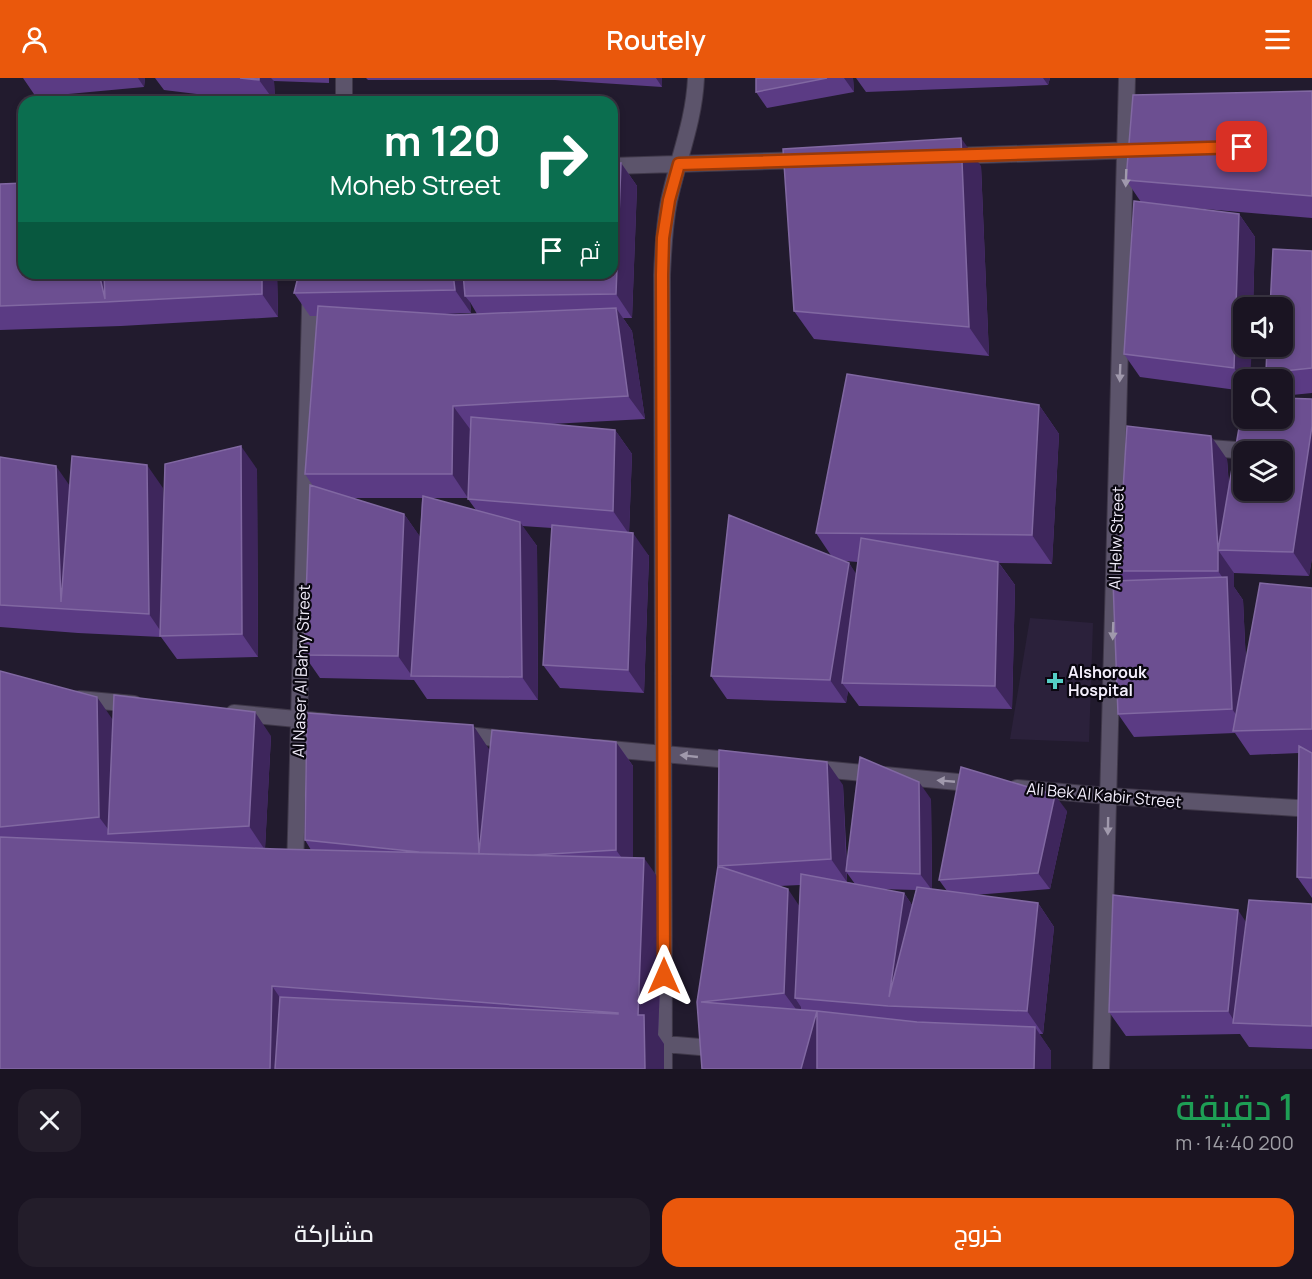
<!DOCTYPE html>
<html lang="ar">
<head>
<meta charset="utf-8">
<style>
  :root { --surface:#1a1422; --page:#231d2a; --text:#f1f3f6; --muted:#9f9ea5; --line:#383340; --accent:#ea580c }
  body { margin:0; font-family:Manrope,Cairo,sans-serif; background:var(--page); color:var(--text); direction:rtl; height:100vh; display:flex; flex-direction:column; font-size:22px; white-space:nowrap }
  * { box-sizing:border-box; margin:0 }
  p { font-size:20px; color:var(--muted) }
  .icon { flex:none; width:33px; height:33px; fill:none; stroke:currentColor; stroke-width:2; stroke-linecap:round; stroke-linejoin:round }
  .map { position:relative; height:991px; overflow:hidden; direction:ltr }
  .side { display:flex; flex-direction:column; background:var(--surface); flex:1 }
  .side>* { flex:none }
  .hud { position:absolute; left:18px; top:18px; width:600px; height:183px; border-radius:18px; box-shadow:0 3px 9px #0003,0 0 0 2px var(--line); direction:rtl; background:#0b6e4f; color:#fff; overflow:hidden }
  .tools { position:absolute; left:1233px; top:219px; display:grid; gap:12px }
  .tools a { display:grid; place-items:center; width:60px; height:60px; border-radius:12px; background:var(--surface); box-shadow:0 3px 9px #0003,0 0 0 2px var(--line); font-size:30px }
  .pin { position:absolute; display:grid; place-items:center; width:51px; height:51px; color:#fff; margin:-26px; border-radius:12px; box-shadow:0 3px 9px #0006 }
  .me { position:absolute; width:66px; margin:-33px; rotate:0deg; stroke-linejoin:round; filter:drop-shadow(0 0 4px #0008) }
  .turn { display:flex; align-items:center; gap:21px; height:126px; padding:0 18px; font-size:27px }
  .turn .icon { width:78px; height:78px; stroke-width:2.5 }
  .turn b { display:block; font-size:42px; line-height:51px }
  .then { display:flex; align-items:center; height:57px; padding:0 18px; background:#0003; gap:12px; font-size:22px }
  .round { display:grid; place-items:center; flex:none; width:63px; height:63px; border-radius:18px; background:var(--page) }
  .summary { display:flex; align-items:center; justify-content:space-between; height:102px; padding:0 18px }
  h1 { font-size:36px; font-weight:600; line-height:45px; color:#1e9e55 }
  .button { display:flex; gap:12px; margin-top:auto; padding:12px 18px }
  .button a { flex:1; height:69px; border-radius:18px; background:var(--accent); color:#fff; font-size:24px; font-weight:600; line-height:69px; text-align:center }
  .button a+a { background:var(--page); color:var(--text) }
  header { display:flex; justify-content:space-between; align-items:center; height:78px; padding:0 18px; background:var(--accent); color:#fff; font-size:27px; font-weight:600 }
  .map>svg:first-child { display:block }
  .built { fill:#2b213b }
  .lines { fill:none; stroke-linecap:round; stroke-linejoin:round }
  .minor-casing { stroke:#3f3849; stroke-width:18 }
  .minor { stroke:#5c546b; stroke-width:16 }
  .wall { fill:#5b3b84; fill-rule:evenodd }
  .shaded-wall { fill:#3e265c }
  .building { fill:#6c4f91; stroke:#8168a2; stroke-width:1.5; fill-rule:evenodd }
  .oneway { fill:#a099ac }
  .route-casing { stroke:#983908; stroke-width:15 }
  .route { stroke:#ea580c; stroke-width:10 }
  .poi-dot { fill:#55cec5; stroke:#0a0710; stroke-width:2 }
  .labels { text-anchor:middle; dominant-baseline:central; stroke-width:4.5; stroke-linejoin:round; paint-order:stroke }
  .street-label { font-size:16px; fill:#f3eefc; stroke:#0a0710 }
  .poi-label { font-size:16px; font-weight:bold; fill:#f3eefc; stroke:#0a0710; text-anchor:start }
</style>
</head>
<body>
<header><svg class="icon" aria-label="menu" viewBox="0 0 24 24"><path d="M4 6h16M4 12h16M4 18h16"/></svg>Routely<svg class="icon" aria-label="person" viewBox="0 0 24 24"><circle cx="12" cy="8" r="4"/><path d="M4 21q1-7 8-7t8 7"/></svg></header>
<div class="map">
<svg width="1312" height="991" viewBox="0 0 1312 991">
  <rect width="100%" height="100%" fill="#221b2e"/>
  <!-- built -->
  <path class="built" d="M 1030,540 L 1093,545 L 1089,664 L 1010,661 Z"/>
  <g class="lines">
    <defs>
      <path id="minor" d="M 344,24 L 344,0
        M 952,78 L 1136,72
        M 612,88 L 806,82
        M 1197,369 L 1262,374
        M 79,621 L 134,626
        M 234,635 L 328,644
        M 458,656 L 513,662
        M 599,670 L 740,683
        M 811,690 L 979,706
        M 1017,710 L 1108,718 L 1312,731
        M 295,792 L 311,195
        M 653,965 L 723,971
        M 664,991 L 662,197 C 663,172 664,148 669,123 C 678,81 694,44 696,0
        M 1101,991 L 1127,0"/>
    </defs>
    <!-- minor casing -->
    <use href="#minor" class="minor-casing"/>
    <!-- minor -->
    <use href="#minor" class="minor"/>
  </g>
  <!-- wall -->
  <path class="wall" d="M 23,0 L 145,0 L 144,9 L 36,19 Z
    M 155,0 L 329,0 L 329,5 L 274,3 L 275,24 L 263,24 L 164,12 Z
    M 366,0 L 662,0 L 662,9 L 555,2 L 368,2 Z
    M 756,0 L 853,0 L 854,14 L 767,30 L 756,14 Z
    M 856,0 L 1050,0 L 1048,7 L 866,14 Z
    M 1312,13 L 1312,140 L 1181,129 L 1239,136 L 1255,159 L 1253,230 L 1244,230 L 1244,313 L 1140,299 L 1124,276 L 1141,124 L 1126,102 Z
    M 621,85 L 637,108 L 632,240 L 623,240 L 632,253 L 645,341 L 551,346 L 615,352 L 632,376 L 629,455 L 649,478 L 644,615 L 560,610 L 543,587 L 552,450 L 522,448 L 537,468 L 538,622 L 427,621 L 414,602 L 320,600 L 304,577 L 313,408 L 305,396 L 317,238 L 310,238 L 294,215 L 612,195 ZM 470,224 L 477,236 L 445,236 L 471,235 ZM 470,351 L 471,351 L 468,421 L 476,432 L 428,420 L 468,420 ZM 350,420 L 422,420 L 420,459 L 404,436 Z
    M 981,88 L 989,278 L 814,261 L 794,233 Z
    M 0,106 L 24,195 L 277,195 L 278,239 L 121,248 L 0,252 Z
    M 1312,173 L 1312,315 L 1282,318 L 1282,302 L 1271,302 L 1266,295 Z
    M 1312,321 L 1312,480 L 1309,498 L 1234,495 L 1234,509 L 1243,522 L 1246,585 L 1312,510 L 1312,820 L 1297,799 L 1299,675 L 1250,677 L 1235,655 L 1134,659 L 1118,636 L 1124,503 L 1118,493 L 1227,381 L 1229,407 Z
    M 1039,327 L 1059,356 L 1052,486 L 999,485 L 1015,507 L 1012,631 L 859,628 L 848,613 L 846,625 L 727,621 L 711,598 L 832,479 L 816,455 ZM 844,483 L 858,484 L 856,497 L 849,485 Z
    M 0,379 L 70,408 L 163,410 L 164,429 L 257,391 L 258,579 L 177,581 L 161,559 L 78,555 L 0,549 Z
    M 0,593 L 113,642 L 271,658 L 265,770 L 311,772 L 305,762 L 489,671 L 490,674 L 616,664 L 633,688 L 633,780 L 664,808 L 658,957 L 664,966 L 664,991 L 0,991 Z
    M 843,707 L 847,787 L 931,721 L 932,811 L 947,813 L 939,802 L 1067,733 L 1050,811 L 974,817 L 1038,825 L 1054,849 L 1043,956 L 1039,956 L 1051,973 L 1051,991 L 702,991 L 697,924 L 718,788 ZM 847,795 L 855,806 L 847,804 ZM 800,807 L 799,828 L 779,808 ZM 879,811 L 916,812 L 912,827 L 904,815 Z
    M 1312,826 L 1312,971 L 1249,969 L 1240,956 L 1126,958 L 1109,934 L 1246,844 Z"/>
  <!-- shaded-wall -->
  <path class="shaded-wall" d="M 138,0 L 145,0 L 144,9 Z
    M 259,0 L 271,0 L 274,3 L 275,24 L 259,2 Z
    M 656,0 L 662,0 L 662,9 Z
    M 844,0 L 853,0 L 854,14 Z
    M 1043,0 L 1050,0 L 1048,7 Z
    M 961,60 L 981,88 L 989,278 L 969,249 Z
    M 621,85 L 637,108 L 632,240 L 616,216 Z
    M 1239,136 L 1255,159 L 1253,230 L 1244,230 L 1244,268 L 1252,268 L 1250,302 L 1244,302 L 1244,304 L 1234,290 Z
    M 99,195 L 110,195 L 105,221 Z
    M 262,195 L 277,195 L 278,239 L 262,216 Z
    M 453,195 L 466,195 L 465,218 L 470,224 L 471,235 L 455,212 Z
    M 616,230 L 632,253 L 645,341 L 628,318 Z
    M 1039,327 L 1059,356 L 1052,486 L 1032,457 Z
    M 453,328 L 470,351 L 468,420 L 452,396 Z
    M 1312,348 L 1312,480 L 1309,498 L 1293,474 Z
    M 615,352 L 632,376 L 629,456 L 613,433 Z
    M 1211,358 L 1227,381 L 1233,472 L 1218,472 Z
    M 241,368 L 257,391 L 258,579 L 242,556 Z
    M 147,387 L 163,410 L 165,558 L 164,558 L 149,536 Z
    M 56,388 L 72,411 L 61,524 Z
    M 404,436 L 421,460 L 412,598 L 398,578 Z
    M 520,444 L 537,468 L 538,622 L 522,599 Z
    M 633,455 L 649,478 L 644,615 L 628,592 Z
    M 1218,472 L 1234,495 L 1234,509 L 1243,522 L 1249,653 L 1248,653 L 1232,631 L 1227,506 L 1218,493 Z
    M 998,484 L 1015,507 L 1012,631 L 995,608 Z
    M 849,485 L 865,509 L 842,605 L 848,613 L 846,625 L 830,602 Z
    M 97,619 L 113,642 L 111,755 L 99,739 Z
    M 255,634 L 271,658 L 265,772 L 249,748 Z
    M 473,647 L 489,671 L 494,780 L 479,775 Z
    M 616,664 L 633,688 L 633,795 L 616,772 Z
    M 827,684 L 843,707 L 847,804 L 831,781 Z
    M 919,704 L 931,721 L 932,812 L 920,796 Z
    M 1055,717 L 1067,733 L 1050,811 L 1038,795 Z
    M 644,780 L 664,808 L 658,957 L 664,966 L 664,991 L 645,991 L 638,937 Z
    M 788,811 L 804,835 L 795,920 L 801,929 L 801,938 L 784,915 Z
    M 904,815 L 920,839 L 889,919 Z
    M 1038,825 L 1054,849 L 1043,956 L 1027,933 Z
    M 1238,832 L 1254,856 L 1236,946 L 1228,933 Z
    M 272,908 L 292,937 L 290,991 L 270,991 Z
    M 817,933 L 824,991 L 801,991 Z
    M 1035,949 L 1051,973 L 1051,991 L 1034,991 Z"/>
  <!-- building -->
  <path class="building" d="M 240,0 L 259,0 L 259,2 Z
    M 756,0 L 827,0 L 756,14 Z
    M 1312,13 L 1312,118 L 1126,102 L 1133,17 Z
    M 961,60 L 969,249 L 794,233 L 783,71 Z
    M 612,85 L 621,85 L 616,216 L 465,218 L 463,195 L 612,195 Z
    M 24,105 L 24,195 L 99,195 L 105,221 L 104,195 L 262,195 L 262,216 L 105,224 L 0,228 L 0,106 Z
    M 1134,123 L 1239,136 L 1234,290 L 1124,276 Z
    M 1273,171 L 1312,173 L 1312,290 L 1266,295 L 1267,268 L 1282,268 L 1282,230 L 1270,230 Z
    M 299,195 L 453,195 L 455,212 L 294,215 Z
    M 318,228 L 455,237 L 616,230 L 628,318 L 453,328 L 452,396 L 305,396 Z
    M 847,296 L 1039,327 L 1032,457 L 816,455 Z
    M 1282,320 L 1312,321 L 1312,348 L 1293,474 L 1218,472 L 1218,493 L 1118,493 L 1127,348 L 1211,358 L 1218,472 L 1244,321 L 1244,340 L 1282,340 ZM 1244,374 L 1282,374 L 1282,412 L 1244,412 Z
    M 471,339 L 615,352 L 613,433 L 468,421 Z
    M 241,368 L 242,556 L 160,558 L 165,386 Z
    M 72,378 L 147,387 L 149,536 L 0,527 L 0,379 L 56,388 L 61,524 Z
    M 310,407 L 404,436 L 398,578 L 304,577 Z
    M 423,418 L 520,444 L 522,599 L 411,598 Z
    M 729,437 L 849,485 L 830,602 L 711,598 Z
    M 552,447 L 633,455 L 628,592 L 543,587 Z
    M 861,460 L 998,484 L 995,608 L 842,605 Z
    M 1227,499 L 1232,631 L 1118,636 L 1113,503 Z
    M 1260,505 L 1312,510 L 1312,651 L 1233,653 Z
    M 0,593 L 97,619 L 99,739 L 0,749 Z
    M 114,617 L 255,634 L 249,748 L 108,756 Z
    M 307,635 L 473,647 L 479,775 L 492,652 L 616,664 L 616,772 L 533,777 L 419,774 L 305,762 Z
    M 1299,668 L 1312,675 L 1312,800 L 1297,799 Z
    M 719,672 L 827,684 L 831,781 L 718,788 Z
    M 860,679 L 919,704 L 920,796 L 846,793 Z
    M 961,689 L 1055,717 L 1038,795 L 939,802 Z
    M 0,759 L 275,771 L 644,780 L 638,937 L 644,937 L 645,991 L 275,991 L 280,919 L 618,936 L 618,935 L 272,908 L 270,991 L 0,991 Z
    M 718,788 L 788,811 L 784,915 L 701,924 L 817,933 L 917,944 L 1035,949 L 1034,991 L 817,991 L 817,933 L 801,991 L 702,991 L 697,924 Z
    M 801,796 L 904,815 L 889,919 L 917,809 L 1038,825 L 1027,933 L 888,928 L 795,920 Z
    M 1113,817 L 1238,832 L 1228,933 L 1109,934 Z
    M 1249,822 L 1312,826 L 1312,948 L 1233,945 Z"/>
  <!-- one-way arrows -->
  <defs><path id="oneway-solid" d="M-6-.8H1V-3.2L6.5 0L1 3.2V.8H-6Z" transform="scale(1.5)"/></defs>
  <g class="oneway">
    <use href="#oneway-solid" transform="translate(1126 100) rotate(92)"/>
    <use href="#oneway-solid" transform="translate(1120 295) rotate(92)"/>
    <use href="#oneway-solid" transform="translate(1113 553) rotate(92)"/>
    <use href="#oneway-solid" transform="translate(689 678) rotate(-174)"/>
    <use href="#oneway-solid" transform="translate(946 703) rotate(-175)"/>
    <use href="#oneway-solid" transform="translate(1108 748) rotate(91)"/>
  </g>
  <g class="lines">
    <defs>
      <path id="route" d="M 664,898 L 662,197 L 663,160 L 669,122 L 679,86 L 1242,69"/>
    </defs>
    <!-- route casing -->
    <use href="#route" class="route-casing"/>
    <!-- route -->
    <use href="#route" class="route"/>
  </g>
  <!-- markers -->
  <path class="poi-dot" d="M1052 594h6v6h6v6h-6v6h-6v-6h-6v-6h6z"/>
  <g class="labels">
    <!-- street labels -->
    <g class="street-label">
      <text transform="translate(1116 460) rotate(-88)">Al Helw Street</text>
      <text transform="translate(301 593) rotate(-88)">Al Naser Al Bahry Street</text>
      <text transform="translate(1104 717) rotate(5)">Ali Bek Al Kabir Street</text>
    </g>
    <!-- poi labels -->
    <g class="poi-label">
      <text x="1068" y="594">Alshorouk<tspan x="1068" dy="18">Hospital</tspan></text>
    </g>
  </g>
</svg>
<div class="tools">
<a><svg class="icon" aria-label="sound" viewBox="0 0 24 24"><path d="M4 9h4l5-4v14l-5-4H4zM17 9q2 3 0 6"/></svg></a>
<a><svg class="icon" aria-label="search" viewBox="0 0 24 24"><circle cx="10" cy="10" r="6"/><path d="M15 15l6 6"/></svg></a>
<a><svg class="icon" aria-label="layers" viewBox="0 0 24 24"><path d="M12 4l9 5-9 5-9-5zM3 14l9 5 9-5"/></svg></a>
</div>
<div class="pin" style="left:1242px;top:69px;background:#d93025"><svg class="icon" aria-label="arrive" viewBox="0 0 24 24"><path d="M6 21V4h12l-3 4 3 4H6"/></svg></div>
<svg class="me" style="left:664px;top:898px" viewBox="-20 -20 40 40"><path d="M0-17L14 15 0 8-14 15z" fill="#ea580c" stroke="#fff" stroke-width="4"/></svg>
<div class="hud">
<div class="turn"><svg class="icon" aria-label="right" viewBox="0 0 24 24"><path d="M7 20v-9h11M14 6l5 5-5 5"/></svg><div><b>120 m</b>Moheb Street</div></div>
<div class="then">ثم<svg class="icon" aria-label="arrive" viewBox="0 0 24 24"><path d="M6 21V4h12l-3 4 3 4H6"/></svg></div>
</div>
</div>
<section class="side">
<div class="summary"><div><h1>1 دقيقة</h1><p>200 m · 14:40</p></div><a class="round"><svg class="icon" aria-label="close" viewBox="0 0 24 24"><path d="M6 6l12 12M18 6L6 18"/></svg></a></div>
<div class="button"><a>خروج</a><a>مشاركة</a></div>
</section>
</body>
</html>
